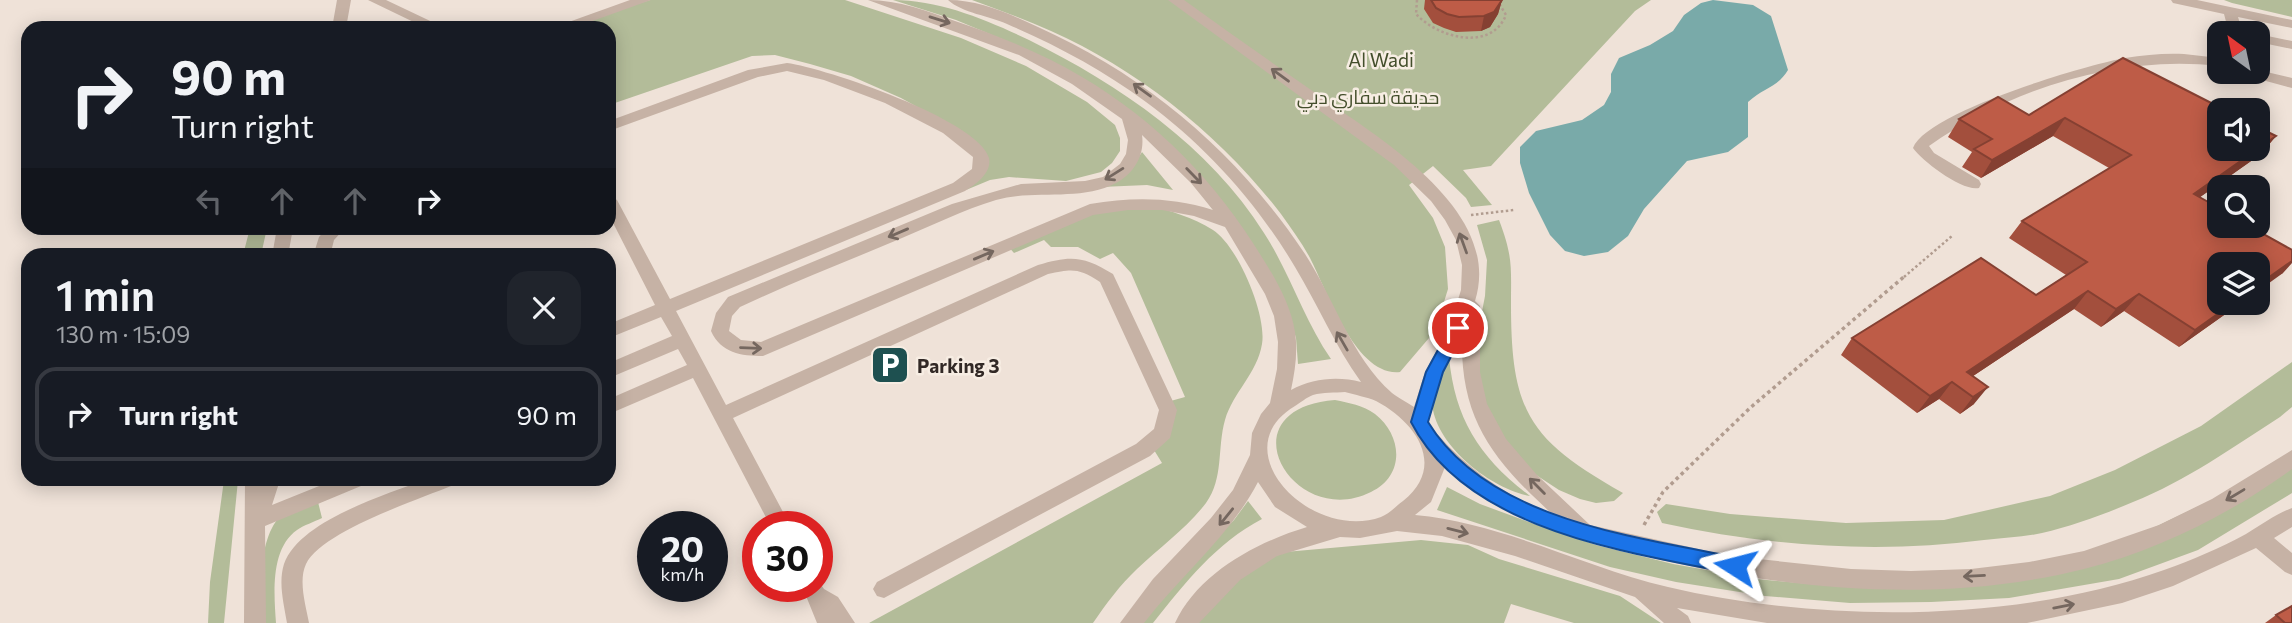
<!DOCTYPE html>
<html lang="en">
<head>
<meta charset="utf-8">
<style>
  :root { --surface:#171b24; --page:#20242c; --text:#f1f3f6; --muted:#9ea1a6; --line:#363941 }
  body { margin:0; font-family:Commissioner,Cairo,sans-serif; background:var(--page); color:var(--text); height:100vh; display:flex; flex-direction:column; font-size:26px; white-space:nowrap }
  * { box-sizing:border-box; margin:0 }
  p { font-size:23px; color:var(--muted) }
  .icon { flex:none; width:38px; height:38px; fill:none; stroke:currentColor; stroke-width:2; stroke-linecap:round; stroke-linejoin:round }
  .map { position:relative; flex:1; overflow:hidden }
  .side { position:absolute; left:21px; top:248px; width:595px; height:238px; display:flex; flex-direction:column; background:var(--surface); border-radius:21px; box-shadow:0 4px 18px #0003 }
  .side>* { flex:none }
  .guide { position:absolute; left:21px; top:21px; width:595px; height:214px; border-radius:21px; box-shadow:0 4px 18px #0003; background:#171b24; color:var(--text); overflow:hidden }
  .needle { width:46px; rotate:327deg }
  .buttons { position:absolute; left:2207px; top:21px; display:grid; gap:14px }
  .buttons a { display:grid; place-items:center; width:63px; height:63px; border-radius:14px; background:var(--surface); box-shadow:0 4px 18px #0003; font-size:35px }
  .speed { position:absolute; left:637px; top:511px; display:flex; gap:14px; font-size:35px; font-weight:700; text-align:center }
  .speed>* { display:grid; place-content:center; width:91px; height:91px; border-radius:50%; background:var(--surface); box-shadow:0 4px 18px #0003; line-height:1 }
  .speed small { font-size:18px; font-weight:400 }
  .speed .limit { border:10px solid #d22; background:#fff; color:#111 }
  .pin { position:absolute; display:grid; place-items:center; width:60px; height:60px; color:#fff; margin:-30px; border:4px solid #fff; border-radius:50%; box-shadow:0 2px 7px #0007 }
  .me { position:absolute; width:77px; margin:-38px; rotate:279deg; stroke-linejoin:round; filter:drop-shadow(0 0 5px #0008) }
  .turn { display:flex; align-items:center; gap:24px; height:147px; padding:0 35px; font-size:32px }
  .turn .icon { width:91px; height:91px; stroke-width:2.5 }
  .turn b { display:block; font-size:49px; line-height:60px }
  .lanes { display:flex; align-items:center; height:66px; padding:0 35px; background:#0003; justify-content:center; gap:35px; direction:ltr }
  .lanes .off { opacity:.35 }
  .round { display:grid; place-items:center; flex:none; width:74px; height:74px; border-radius:21px; background:var(--page) }
  .summary { display:flex; align-items:center; justify-content:space-between; height:119px; padding:0 35px }
  h1 { font-size:42px; font-weight:600; line-height:52px }
  ul { padding:0; list-style:none }
  li { display:flex; align-items:center; gap:21px; height:94px; margin:0 14px 10px; padding:0 21px; border:4px solid var(--line); border-radius:21px }
  li div { flex:1 }
  li b { display:block; font-size:26px }
  li em { font-style:normal }
  .map>svg:first-child { display:block }
  .green { fill:#b3bc99 }
  .water { fill:#79aaa9 }
  .lines { fill:none; stroke-linecap:round; stroke-linejoin:round }
  .path-far1 { stroke:#b19c8f; stroke-width:2.5; stroke-dasharray:2.5 2.5; stroke-linecap:butt }
  .path { stroke:#b19c8f; stroke-width:3.5; stroke-dasharray:3.5 3.5; stroke-linecap:butt }
  .minor { fill:#c6b2a5; fill-rule:evenodd }
  .wall { fill:#a34f3d }
  .shaded-wall { fill:#854032 }
  .building { fill:#be5c47; stroke:#854032; stroke-width:2 }
  .oneway { stroke:#75675f }
  .route { fill:#1a73e8; stroke:#114b97; stroke-width:2 }
  .labels { text-anchor:middle; dominant-baseline:central; stroke-width:5; stroke-linejoin:round; paint-order:stroke }
  .park-label { font-size:19px; fill:#434e2b; stroke:#f7ede3 }
  .poi-label { font-size:19px; font-weight:bold; fill:#322926; stroke:#f7ede3; text-anchor:start }
</style>
</head>
<body>
<div class="map">
<svg width="2292" height="623" viewBox="0 0 2292 623">
  <rect width="100%" height="100%" fill="#efe2d8"/>
  <!-- green -->
  <path class="green" d="M 650,0 L 845,0 L 961,38 L 1026,66 L 1087,102 L 1115,125 L 1120,138 L 1120,151 L 1112,163 L 1101,172 L 1066,181 L 1009,177 L 990,180 L 966,190 L 986,169 L 948,124 L 901,98 L 851,76 L 810,64 L 775,55 L 752,56 L 609,105 L 609,28 L 560,28 Z
    M 893,0 C 940,0 987,20 1029,40 C 1120,85 1209,146 1264,233 C 1290,273 1304,320 1331,359 L 1298,364 L 1296,338 L 1286,305 L 1155,134 L 1004,40 L 956,20 Z
    M 972,0 L 1651,0 L 1635,11 L 1491,166 L 1463,170 L 1492,205 L 1471,207 L 1466,198 L 1433,166 L 1409,185 L 1433,218 L 1445,247 L 1448,289 L 1435,331 L 1400,372 C 1356,377 1327,291 1310,258 C 1302,243 1291,228 1281,214 C 1222,137 1139,70 1051,31 C 1025,19 998,10 972,0 Z
    M 2224,0 L 2292,0 L 2292,17 L 2232,3 Z
    M 1142,152 L 1173,190 L 1147,185 L 1101,187 L 1134,164 Z
    M 1148,205 C 1170,211 1193,217 1213,230 C 1238,246 1267,315 1262,344 C 1257,374 1233,392 1225,420 C 1217,448 1224,478 1206,503 C 1187,528 1160,547 1137,569 C 1120,585 1106,604 1093,623 L 869,623 L 1162,463 L 1154,450 C 1173,432 1176,427 1167,402 L 1185,397 L 1131,273 L 1113,253 L 1100,259 L 1078,247 L 1051,247 L 1044,240 L 1014,253 L 1007,245 L 1089,209 Z
    M 1499,220 C 1513,257 1511,266 1511,304 C 1511,412 1529,440 1623,493 L 1614,501 L 1596,503 L 1580,499 L 1559,490 L 1530,471 L 1500,443 L 1477,396 L 1478,332 L 1485,296 L 1487,260 L 1477,225 Z
    M 250,228 L 267,228 L 261,255 L 243,255 Z
    M 1449,357 C 1455,420 1480,458 1530,496 C 1491,489 1434,445 1432,402 C 1432,385 1441,371 1449,357 Z
    M 2292,362 L 2292,407 L 2280,417 C 2233,447 2186,481 2133,502 C 2105,514 2072,526 2042,533 C 2024,537 2003,538 1984,540 C 1876,554 1768,546 1662,523 L 1657,512 L 1666,504 L 1730,514 L 1846,523 L 1944,520 L 2050,496 L 2115,470 L 2201,426 Z
    M 1335,400 C 1349,403 1363,405 1375,414 C 1403,436 1405,476 1371,492 C 1293,531 1222,409 1335,400 Z
    M 2292,462 L 2292,493 L 2198,550 L 2119,579 L 2009,598 L 1931,602 L 1850,603 L 1765,596 L 1676,582 L 1610,567 L 1437,510 L 1447,487 L 1480,504 L 1526,521 L 1596,545 L 1673,564 L 1757,579 L 1832,586 L 1923,585 L 2075,565 Z
    M 224,480 L 238,480 L 224,623 L 208,623 L 210,582 Z
    M 1248,501 L 1262,519 C 1216,543 1185,583 1153,623 L 1131,623 L 1234,520 Z
    M 318,502 L 322,518 C 314,522 304,525 297,530 C 270,549 274,594 276,623 L 259,623 C 262,588 255,519 297,506 C 303,504 311,503 318,502 Z
    M 1421,540 L 1468,545 L 1499,559 L 1620,596 L 1661,623 L 1574,623 L 1511,604 L 1504,623 L 1190,623 L 1251,566 L 1285,552 Z"/>
  <!-- water -->
  <path class="water" d="M 1713,0 L 1753,5 L 1771,16 L 1788,70 C 1776,89 1764,87 1748,102 L 1748,137 L 1728,152 L 1687,161 L 1644,209 L 1628,236 L 1608,252 L 1584,256 L 1565,251 L 1550,235 L 1529,193 L 1520,163 L 1520,147 L 1536,131 L 1582,120 L 1604,105 L 1611,92 L 1611,74 L 1619,58 L 1650,45 L 1673,31 L 1684,15 L 1701,3 Z"/>
  <g class="lines">
    <!-- path-far1 -->
    <path class="path-far1" d="M 1417,0 L 1416,14 C 1438,38 1491,52 1506,15 L 1497,0
      M 1471,215 L 1514,210
      M 1904,277 L 1952,236"/>
    <!-- path -->
    <path class="path" d="M 1644,525 L 1663,492 L 1750,408 L 1906,275"/>
    <!-- minor -->
    <path class="minor" d="M 337,0 L 351,0 L 346,28 L 332,28 Z
      M 368,0 L 386,0 L 445,28 L 426,28 Z
      M 630,0 L 651,0 L 573,28 L 552,28 Z
      M 868,0 C 899,0 927,11 955,21 C 999,36 1042,53 1082,77 C 1157,121 1219,185 1263,259 C 1277,281 1291,306 1295,332 C 1298,352 1295,371 1291,390 C 1313,378 1338,376 1361,382 C 1335,346 1318,305 1295,267 C 1257,203 1206,146 1146,102 C 1103,70 1056,45 1007,24 C 990,16 962,13 948,0 C 980,0 1010,14 1038,27 C 1149,77 1238,154 1305,254 C 1334,298 1351,357 1392,393 C 1398,398 1407,402 1414,407 L 1425,372 L 1449,328 L 1461,290 L 1462,265 L 1456,240 L 1445,220 L 1431,201 L 1394,165 L 1168,0 L 1184,0 C 1227,31 1271,62 1314,92 C 1375,136 1504,209 1475,301 L 1480,306 L 1480,372 L 1487,404 L 1506,439 L 1537,475 L 1590,525 L 1730,556 L 1851,569 L 1911,571 L 1971,569 L 2029,562 L 2084,551 L 2159,525 L 2212,499 L 2292,450 L 2292,469 C 2230,514 2159,550 2084,569 C 1941,605 1786,590 1645,556 C 1571,539 1501,520 1445,467 L 1431,502 L 1415,515 C 1503,523 1583,567 1668,587 C 1820,623 2016,623 2164,570 C 2192,560 2220,548 2246,534 C 2261,525 2276,514 2292,508 L 2292,527 L 2274,538 L 2292,553 L 2292,575 L 2285,572 L 2256,548 L 2173,586 L 2122,603 L 2027,623 L 1767,623 L 1677,608 L 1688,616 L 1691,623 L 1664,623 L 1635,597 L 1515,556 L 1442,536 L 1397,531 L 1360,538 L 1340,537 L 1277,556 L 1240,580 L 1199,623 L 1175,623 C 1198,573 1257,542 1307,527 L 1275,507 L 1258,482 C 1230,536 1181,575 1144,623 L 1120,623 L 1153,579 L 1211,518 L 1233,490 L 1250,455 L 1252,433 L 1261,414 L 1270,403 L 1277,369 L 1278,342 L 1274,316 L 1265,294 L 1225,227 L 1194,216 L 1162,210 L 1128,210 L 1093,215 L 763,356 C 741,356 721,353 711,331 L 716,313 L 728,297 L 952,204 L 1021,184 L 1085,181 L 1103,177 L 1120,164 L 1126,154 L 1128,140 L 1122,119 L 1072,84 L 1019,55 ZM 1142,135 L 1191,183 L 1213,210 C 1171,197 1133,197 1090,204 L 761,342 L 741,340 L 729,331 L 732,316 L 740,307 C 793,282 848,261 902,238 C 933,225 963,210 996,200 C 1034,189 1080,202 1116,183 C 1133,174 1145,156 1142,135 ZM 1462,337 C 1460,419 1493,460 1551,513 C 1502,495 1460,463 1428,423 L 1443,372 ZM 1345,392 C 1355,395 1367,397 1376,401 C 1416,422 1447,466 1403,501 C 1396,506 1389,514 1381,517 C 1311,542 1221,450 1295,406 C 1300,403 1307,397 1313,395 C 1323,392 1335,393 1345,392 Z
      M 2171,0 L 2197,0 L 2292,20 L 2292,28 L 2238,17 L 2243,33 L 2229,33 L 2224,14 L 2173,3 Z
      M 390,21 L 408,28 L 356,28 L 363,24 Z
      M 2258,34 L 2292,41 L 2292,49 L 2258,42 Z
      M 2184,54 L 2219,58 L 2219,66 C 2120,54 2010,89 1929,146 L 1934,153 L 1979,180 L 1981,184 L 1979,188 C 1963,192 1922,161 1913,148 C 1926,112 2086,65 2125,58 C 2145,55 2164,53 2184,54 Z
      M 787,63 C 825,68 979,120 989,158 C 992,173 976,184 965,191 L 676,311 L 726,405 L 1038,265 C 1071,255 1084,256 1113,274 L 1177,410 L 1170,438 L 1150,456 L 884,598 L 877,596 L 873,589 L 877,582 L 1136,444 L 1154,429 L 1159,410 L 1100,282 C 1078,268 1073,269 1048,274 L 733,418 L 791,527 L 771,527 L 693,378 L 609,414 L 609,399 L 687,365 L 678,349 L 609,378 L 609,363 L 672,336 L 661,317 L 609,338 L 609,324 L 655,305 L 609,215 L 609,195 L 617,200 L 670,299 L 953,183 L 972,169 L 973,157 L 943,133 L 885,103 L 824,80 L 787,71 L 758,77 L 609,131 L 609,121 L 748,70 Z
      M 2258,70 L 2292,78 L 2292,88 L 2244,75 L 2242,72 Z
      M 277,228 L 293,228 L 288,256 L 272,256 Z
      M 327,228 L 345,228 L 334,240 L 330,256 L 313,256 L 319,237 Z
      M 245,480 L 280,480 L 272,505 L 334,480 L 364,480 L 361,486 L 265,526 L 266,623 L 244,623 Z
      M 424,480 L 454,480 L 451,486 C 417,500 321,532 306,564 C 298,581 306,606 309,623 L 287,623 C 284,604 278,583 284,564 C 299,521 385,495 424,480 Z
      M 817,579 L 824,589 L 838,597 L 855,623 L 817,623 L 802,586 L 817,586 Z"/>
  </g>
  <!-- wall -->
  <path class="wall" d="M 1425,0 L 1502,0 L 1498,14 L 1490,27 L 1481,31 L 1456,32 L 1444,28 L 1433,23 L 1424,9 Z
    M 2029,115 L 2276,136 L 2261,154 L 2200,197 L 2283,273 L 2219,303 L 2241,303 L 2179,347 L 2124,311 L 2101,327 L 2074,309 L 1973,376 L 1974,404 L 1960,414 L 1939,399 L 1917,413 L 1841,355 L 1852,338 L 2036,295 L 2066,275 L 2009,238 L 2022,221 L 2109,168 L 2053,136 L 1981,178 L 1962,167 L 1972,152 L 1948,137 L 1959,119 Z
    M 2276,615 L 2292,623 L 2265,623 Z"/>
  <!-- shaded-wall -->
  <path class="shaded-wall" d="M 1502,0 L 1498,14 L 1490,27 L 1481,31 L 1484,16 Z
    M 2065,118 L 2053,136 L 1981,178 L 1992,160 Z
    M 2276,136 L 2261,154 L 2179,212 L 2194,194 Z
    M 2292,261 L 2292,263 L 2283,273 L 2258,291 L 2258,285 Z
    M 2088,291 L 2074,309 L 1958,386 L 1967,372 Z
    M 2139,294 L 2124,311 L 2101,327 L 2116,309 Z
    M 2233,303 L 2241,303 L 2179,347 L 2195,330 Z
    M 1952,382 L 1939,399 L 1917,413 L 1930,396 Z
    M 1988,387 L 1974,404 L 1960,414 L 1973,397 Z"/>
  <!-- building -->
  <path class="building" d="M 1431,0 L 1502,0 L 1494,12 L 1484,16 L 1459,17 L 1447,14 L 1436,8 Z
    M 2123,58 L 2225,110 L 2219,110 L 2219,149 L 2258,149 L 2258,127 L 2276,136 L 2194,194 L 2219,208 L 2219,226 L 2249,226 L 2292,250 L 2292,261 L 2258,285 L 2258,264 L 2219,264 L 2219,303 L 2233,303 L 2195,330 L 2139,294 L 2116,309 L 2088,291 L 1967,372 L 1988,387 L 1973,397 L 1952,382 L 1930,396 L 1852,338 L 1981,258 L 2036,295 L 2087,262 L 2022,221 L 2131,155 L 2065,118 L 1992,160 L 1974,149 L 1992,139 L 1959,119 L 1998,97 L 2029,115 Z
    M 2292,606 L 2292,623 L 2285,623 L 2276,615 Z"/>
  <!-- one-way arrows -->
  <defs><path id="oneway-shaft" d="M-6 0H5M1.5-3L5.5 0L1.5 3" fill="none" stroke-width="1.6" stroke-linecap="round" stroke-linejoin="round" transform="scale(1.75)"/></defs>
  <g class="oneway">
    <use href="#oneway-shaft" transform="translate(940 20) rotate(17)"/>
    <use href="#oneway-shaft" transform="translate(1280 75) rotate(-144)"/>
    <use href="#oneway-shaft" transform="translate(1142 90) rotate(-144)"/>
    <use href="#oneway-shaft" transform="translate(1114 174) rotate(148)"/>
    <use href="#oneway-shaft" transform="translate(1194 176) rotate(46)"/>
    <use href="#oneway-shaft" transform="translate(898 233) rotate(157)"/>
    <use href="#oneway-shaft" transform="translate(1463 243) rotate(-110)"/>
    <use href="#oneway-shaft" transform="translate(984 255) rotate(-23)"/>
    <use href="#oneway-shaft" transform="translate(1342 341) rotate(-120)"/>
    <use href="#oneway-shaft" transform="translate(751 348) rotate(2)"/>
    <use href="#oneway-shaft" transform="translate(1537 486) rotate(-135)"/>
    <use href="#oneway-shaft" transform="translate(2235 495) rotate(149)"/>
    <use href="#oneway-shaft" transform="translate(1226 517) rotate(129)"/>
    <use href="#oneway-shaft" transform="translate(1458 531) rotate(14)"/>
    <use href="#oneway-shaft" transform="translate(1974 576) rotate(177)"/>
    <use href="#oneway-shaft" transform="translate(2064 606) rotate(-11)"/>
  </g>
  <!-- route -->
  <path class="route" d="M 1458,322 L 1466,328 L 1443,372 L 1428,422 C 1487,519 1634,537 1735,557 L 1742,560 L 1745,566 L 1742,572 L 1735,574 C 1628,552 1467,531 1411,422 L 1426,372 L 1452,324 Z"/>
  <!-- icons -->
  <defs>
    <symbol id="parking-square" viewBox="-11 -11 22 22"><rect x="-9" y="-9" width="18" height="18" rx="4" fill="#1e5050" stroke="#f7ede3"/><path d="M-3.5-5.5H1a3.5 3.5 0 0 1 0 7H-1V5.5H-3.5ZM-1-3.4V-.6H.8a1.4 1.4 0 0 0 0-2.8Z" fill="#fff"/></symbol>
  </defs>
  <g fill-rule="evenodd">
    <use href="#parking-square" x="868" y="343" width="44" height="44"/>
  </g>
  <g class="labels">
    <!-- park labels -->
    <g class="park-label">
      <text x="1381" y="59">Al Wadi</text>
      <text x="1368" y="96">حديقة سفاري دبي</text>
    </g>
    <!-- poi labels -->
    <g class="poi-label">
      <text x="917" y="365">Parking 3</text>
    </g>
  </g>
</svg>
<div class="buttons">
<a><svg class="needle" viewBox="-14 -14 28 28"><path d="M0-13l5 13h-10z" fill="#e53935"/><path d="M0 13l5-13h-10z" fill="#9ea1a6"/></svg></a>
<a><svg class="icon" aria-label="sound" viewBox="0 0 24 24"><path d="M4 9h4l5-4v14l-5-4H4zM17 9q2 3 0 6"/></svg></a>
<a><svg class="icon" aria-label="search" viewBox="0 0 24 24"><circle cx="10" cy="10" r="6"/><path d="M15 15l6 6"/></svg></a>
<a><svg class="icon" aria-label="layers" viewBox="0 0 24 24"><path d="M12 4l9 5-9 5-9-5zM3 14l9 5 9-5"/></svg></a>
</div>
<div class="speed"><div>20<small>km/h</small></div><div class="limit">30</div></div>
<div class="pin" style="left:1458px;top:328px;background:#d93025"><svg class="icon" aria-label="arrive" viewBox="0 0 24 24"><path d="M6 21V4h12l-3 4 3 4H6"/></svg></div>
<svg class="me" style="left:1735px;top:566px" viewBox="-20 -20 40 40"><path d="M0-17L14 15 0 8-14 15z" fill="#1a73e8" stroke="#fff" stroke-width="4"/></svg>
<div class="guide">
<div class="turn"><svg class="icon" aria-label="right" viewBox="0 0 24 24"><path d="M7 20v-9h11M14 6l5 5-5 5"/></svg><div><b>90 m</b>Turn right</div></div>
<div class="lanes"><svg class="icon off" aria-label="left" viewBox="0 0 24 24"><path d="M17 20v-9H6M10 6l-5 5 5 5"/></svg><svg class="icon off" aria-label="ahead" viewBox="0 0 24 24"><path d="M12 20V5M6 11l6-6 6 6"/></svg><svg class="icon off" aria-label="ahead" viewBox="0 0 24 24"><path d="M12 20V5M6 11l6-6 6 6"/></svg><svg class="icon" aria-label="right" viewBox="0 0 24 24"><path d="M7 20v-9h11M14 6l5 5-5 5"/></svg></div>
</div>
<section class="side">
<div class="summary"><div><h1>1 min</h1><p>130 m · 15:09</p></div><a class="round"><svg class="icon" aria-label="close" viewBox="0 0 24 24"><path d="M6 6l12 12M18 6L6 18"/></svg></a></div>
<ul>
<li><svg class="icon" aria-label="right" viewBox="0 0 24 24"><path d="M7 20v-9h11M14 6l5 5-5 5"/></svg><div><b>Turn right</b></div><em>90 m</em></li>
</ul>
</section>
</div>
</body>
</html>
